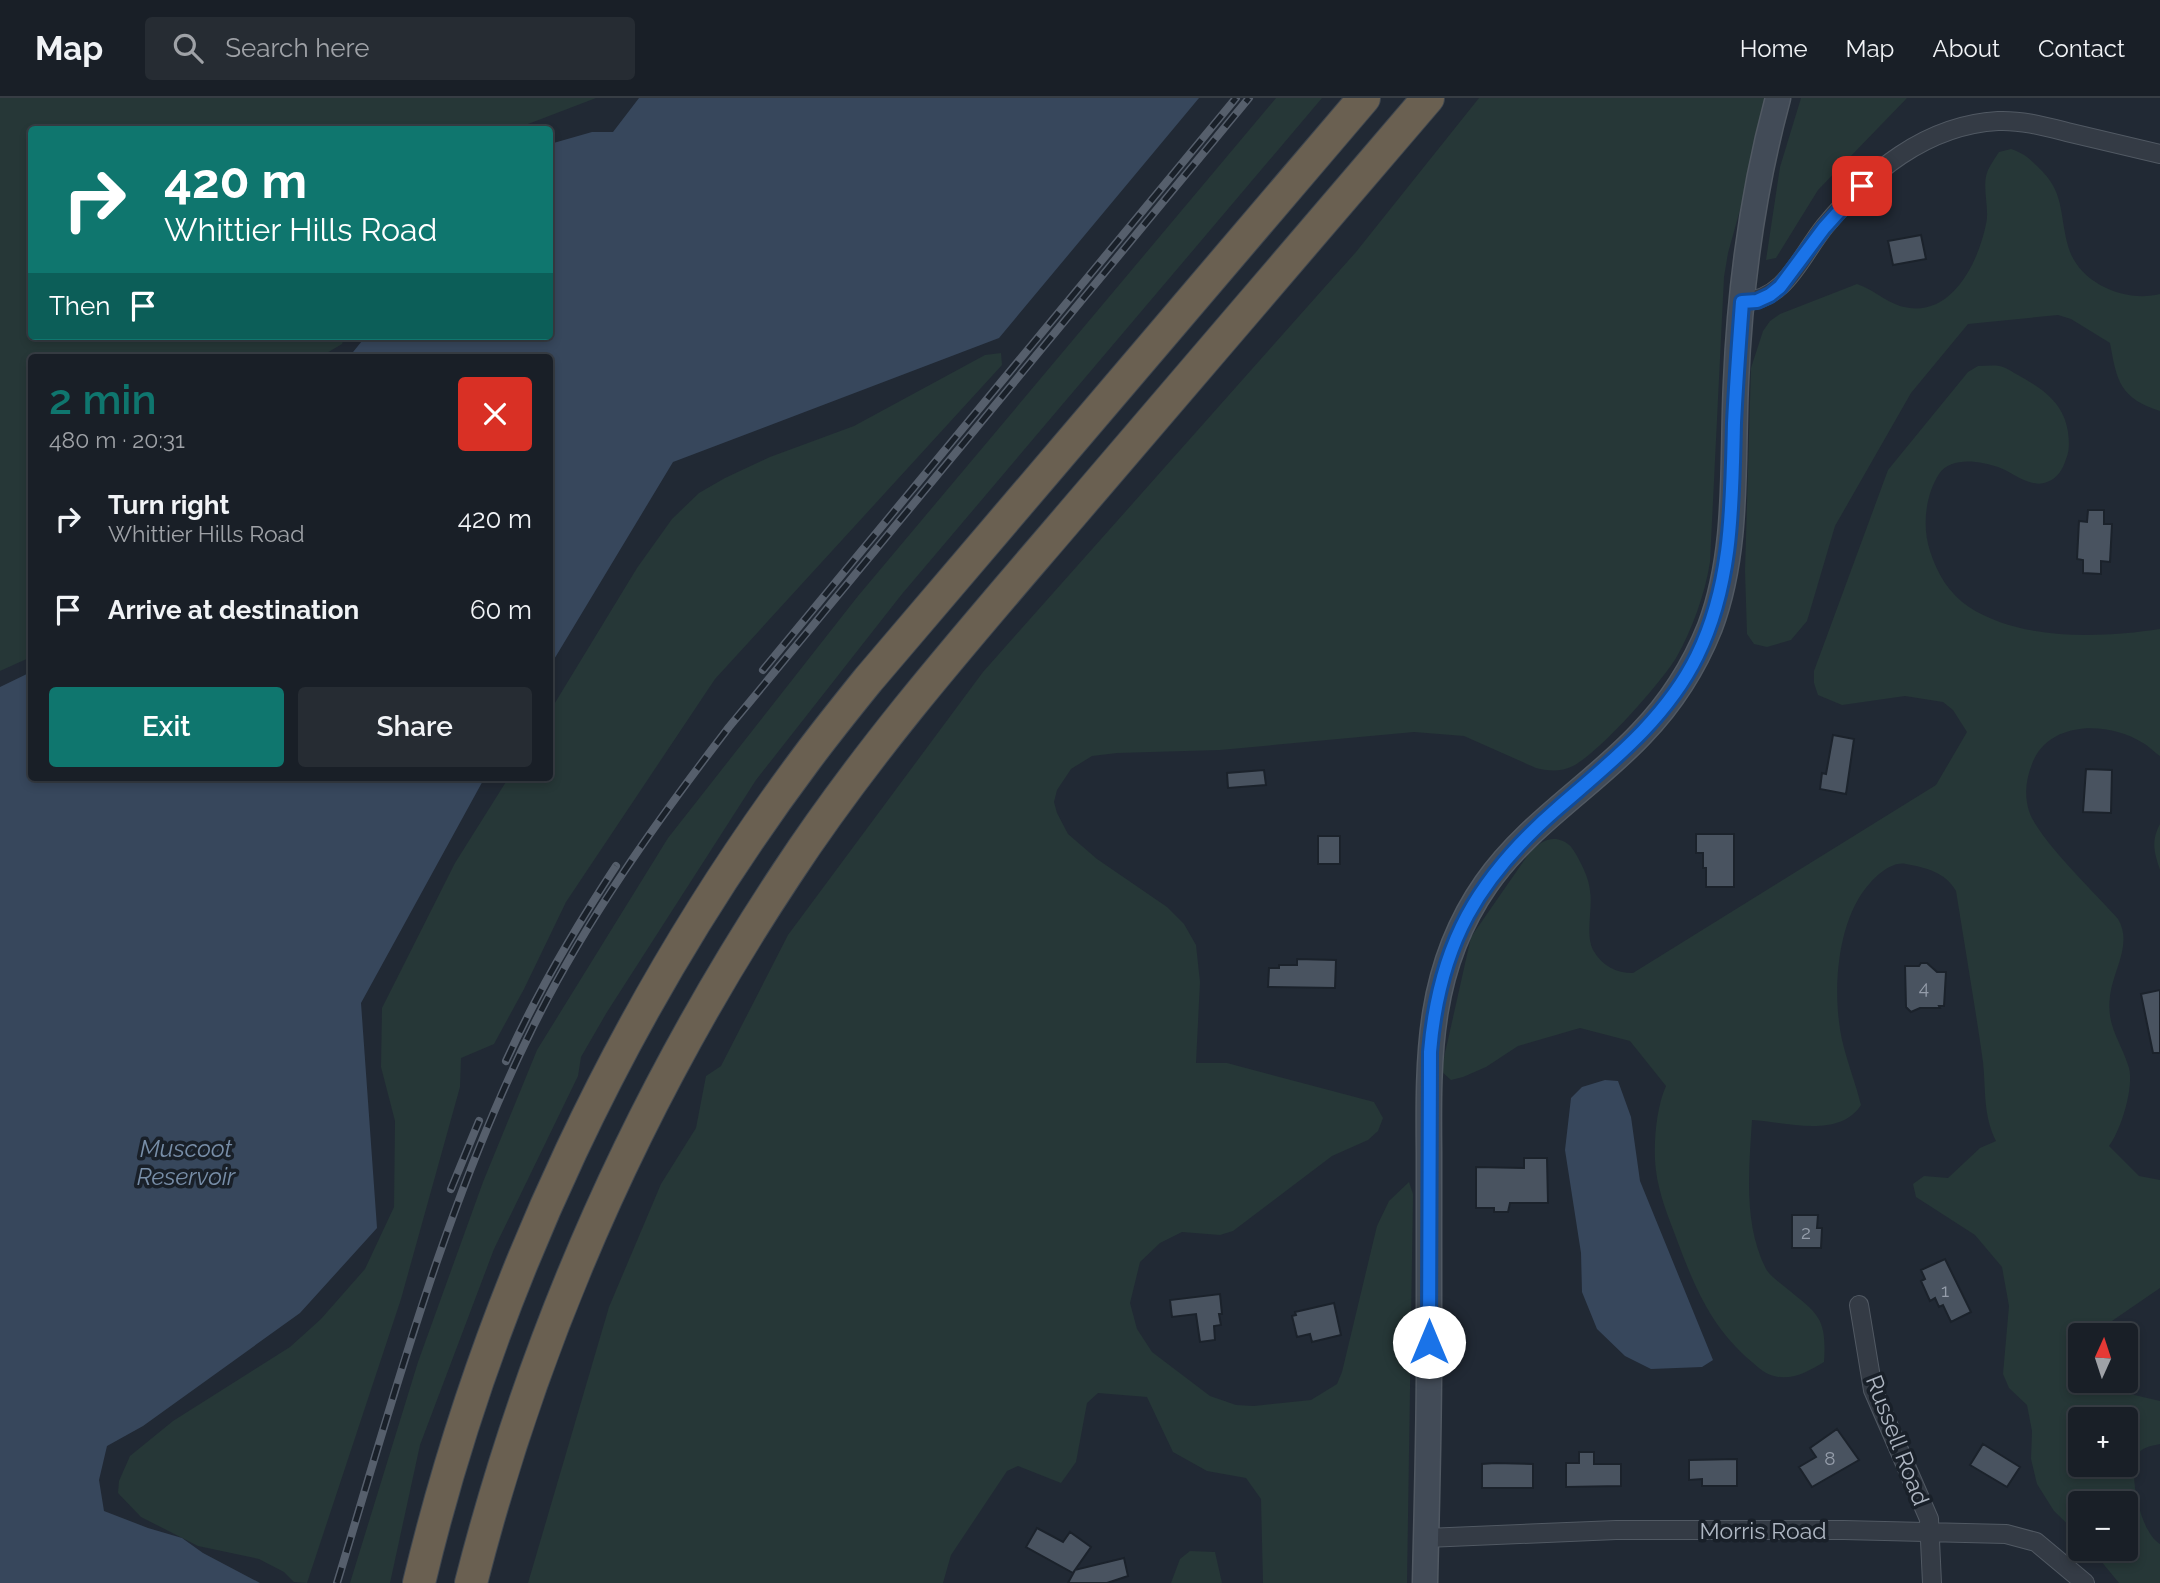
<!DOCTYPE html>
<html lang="en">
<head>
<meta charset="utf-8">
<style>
  :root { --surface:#191f27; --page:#262c33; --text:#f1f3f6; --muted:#9fa2a7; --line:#373d44; --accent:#0f766e }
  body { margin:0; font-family:Raleway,sans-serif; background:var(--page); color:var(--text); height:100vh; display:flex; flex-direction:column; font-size:26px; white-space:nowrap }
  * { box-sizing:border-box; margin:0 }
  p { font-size:23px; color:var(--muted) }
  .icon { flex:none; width:38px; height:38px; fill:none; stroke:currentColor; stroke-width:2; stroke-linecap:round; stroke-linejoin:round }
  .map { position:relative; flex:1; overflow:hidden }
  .sheet { position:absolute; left:28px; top:256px; width:525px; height:427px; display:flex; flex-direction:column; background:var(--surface); border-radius:7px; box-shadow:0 4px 10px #0003,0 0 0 2px var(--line) }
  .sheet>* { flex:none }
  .banner { position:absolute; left:28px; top:28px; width:525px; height:214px; border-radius:7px; box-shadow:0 4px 10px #0003,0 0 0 2px var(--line); background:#0f766e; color:#fff; overflow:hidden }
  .needle { width:46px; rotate:3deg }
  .tools { position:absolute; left:2068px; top:1225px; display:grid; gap:14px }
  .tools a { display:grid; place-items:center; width:70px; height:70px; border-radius:7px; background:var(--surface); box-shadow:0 4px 10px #0003,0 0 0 2px var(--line); font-size:35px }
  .pin { position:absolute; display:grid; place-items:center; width:60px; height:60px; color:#fff; margin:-30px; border-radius:14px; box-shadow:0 4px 10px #0006 }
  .me { position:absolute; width:77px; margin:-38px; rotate:0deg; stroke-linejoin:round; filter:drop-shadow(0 0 5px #0008) }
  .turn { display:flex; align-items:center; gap:24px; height:147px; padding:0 21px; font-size:32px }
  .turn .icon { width:91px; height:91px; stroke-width:2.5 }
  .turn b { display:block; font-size:49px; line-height:60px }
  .then { display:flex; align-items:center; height:66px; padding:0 21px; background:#0003; gap:14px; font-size:26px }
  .round { display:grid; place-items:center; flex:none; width:74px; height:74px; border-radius:7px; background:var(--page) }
  .head { display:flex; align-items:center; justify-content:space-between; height:119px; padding:0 21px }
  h1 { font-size:42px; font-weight:600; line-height:52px; color:var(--accent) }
  .button { display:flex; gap:14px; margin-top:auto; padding:14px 21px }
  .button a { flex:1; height:80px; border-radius:7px; background:var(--accent); color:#fff; font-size:28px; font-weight:600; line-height:80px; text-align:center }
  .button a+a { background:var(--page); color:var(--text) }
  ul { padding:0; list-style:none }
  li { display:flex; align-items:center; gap:21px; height:91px; padding:0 21px }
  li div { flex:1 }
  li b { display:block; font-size:26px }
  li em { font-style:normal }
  header { display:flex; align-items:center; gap:42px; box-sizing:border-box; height:98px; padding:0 35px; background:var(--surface); border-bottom:2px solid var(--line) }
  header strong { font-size:33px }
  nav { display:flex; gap:38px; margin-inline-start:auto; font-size:24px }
  .search { width:490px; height:63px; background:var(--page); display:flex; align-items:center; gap:18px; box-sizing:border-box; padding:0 24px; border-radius:7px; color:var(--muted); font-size:26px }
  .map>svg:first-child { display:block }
  .green { fill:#263737; fill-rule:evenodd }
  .water { fill:#37475c }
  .building { fill:#495360; stroke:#1b222b; stroke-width:2 }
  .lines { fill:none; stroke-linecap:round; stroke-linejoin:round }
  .street-casing { stroke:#515963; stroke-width:20 }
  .secondary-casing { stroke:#515963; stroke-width:27 }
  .highway-casing { stroke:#3e464f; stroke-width:34 }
  .street { stroke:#343b45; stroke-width:18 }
  .secondary { stroke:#424b57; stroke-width:24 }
  .highway { stroke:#6a6051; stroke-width:32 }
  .rail-casing { stroke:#565f6c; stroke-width:8 }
  .rail { stroke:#192029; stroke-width:5; stroke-dasharray:16; stroke-linecap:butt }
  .route-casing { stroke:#114b97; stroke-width:18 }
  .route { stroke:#1a73e8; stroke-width:12 }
  .labels { text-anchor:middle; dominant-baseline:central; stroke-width:7; stroke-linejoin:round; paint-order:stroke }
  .number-label { font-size:19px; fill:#959daa }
  .street-label { font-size:23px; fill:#aeb6c2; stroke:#192029 }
  .water-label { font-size:24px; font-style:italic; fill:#788ea8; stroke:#192029 }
</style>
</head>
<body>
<header>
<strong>Map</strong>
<div class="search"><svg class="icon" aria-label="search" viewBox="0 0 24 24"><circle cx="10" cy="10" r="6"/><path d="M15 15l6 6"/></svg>Search here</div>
<nav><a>Home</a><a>Map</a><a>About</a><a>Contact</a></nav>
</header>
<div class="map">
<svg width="2160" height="1485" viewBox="0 0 2160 1485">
  <rect width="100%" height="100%" fill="#212934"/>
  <!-- green -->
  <path class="green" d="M 0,0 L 596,0 L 515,31 L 32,32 L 32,238 L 345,238 L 342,246 L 320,259 L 32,259 L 31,559 L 0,573 Z
    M 1276,0 L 1322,0 L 902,496 L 756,682 L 607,914 L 581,959 L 578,978 L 494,1151 L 420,1347 L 390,1485 L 350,1485 L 418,1264 L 483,1084 L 537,952 L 668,740 L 858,498 Z
    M 1479,0 L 1771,0 L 1728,155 L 1724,179 L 1710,464 C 1705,496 1692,532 1676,560 C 1660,586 1600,654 1573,668 C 1561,674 1548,673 1536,670 L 1464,638 L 1414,634 L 1220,652 L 1117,655 L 1092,658 L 1071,671 L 1057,692 L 1054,704 L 1057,715 L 1068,736 L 1097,761 L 1167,809 L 1184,826 L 1196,847 L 1200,884 L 1196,965 L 1227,965 L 1374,1004 L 1383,1020 L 1378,1033 L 1368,1042 L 1332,1058 L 1233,1133 L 1220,1137 L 1182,1134 L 1160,1145 L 1140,1164 L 1130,1205 L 1137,1231 L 1152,1254 L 1210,1298 L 1236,1307 L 1254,1308 L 1311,1302 L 1337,1286 L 1342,1274 L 1377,1128 L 1389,1103 L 1409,1084 L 1413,1096 L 1407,1485 L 1263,1485 L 1261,1401 L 1246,1380 L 1207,1373 L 1173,1354 L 1147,1299 L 1098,1295 L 1087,1305 L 1076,1364 L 1061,1385 L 1018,1368 L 1007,1373 L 951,1457 L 943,1485 L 528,1485 L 609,1209 L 661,1086 L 696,1030 L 706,978 L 721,968 L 788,837 L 983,574 L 1356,154 Z
    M 1801,0 L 1907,0 L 1818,92 L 1776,160 L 1766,162 L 1780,69 Z
    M 2011,51 C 2023,55 2029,60 2038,69 C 2065,94 2059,115 2068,148 C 2078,185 2125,205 2160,196 L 2160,313 C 2120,300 2117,284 2110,245 L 2071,221 L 2058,217 L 1968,226 L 1911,295 L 1835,428 L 1807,523 L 1791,542 L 1767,549 L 1754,546 L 1747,536 L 1745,473 L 1751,270 L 1763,233 L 1770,223 L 1780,216 L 1857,186 C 1872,191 1885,203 1900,208 C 1950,223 1978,166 1986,126 C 1990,110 1981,88 1988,72 C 1991,66 1995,60 1999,54 Z
    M 1001,255 L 1002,267 L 715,581 L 566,804 L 524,891 L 494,946 L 461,960 L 460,989 L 401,1201 L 307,1485 L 294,1484 L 284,1474 L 259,1461 L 198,1448 L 141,1419 L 118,1395 L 119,1383 L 130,1358 L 173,1323 L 290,1249 L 321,1221 L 365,1171 L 394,1109 L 395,1023 L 381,969 L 382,910 L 455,765 L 509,679 L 550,679 L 550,613 L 637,470 L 672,421 L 699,395 L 725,380 L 770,359 L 854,328 L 985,257 Z
    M 1978,268 C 1985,268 1993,267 1999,268 C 2006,269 2012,274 2018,277 C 2043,291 2064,305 2068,334 C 2069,343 2070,352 2066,361 C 2063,371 2057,381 2047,384 C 2030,391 2013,374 1998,369 C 1980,363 1951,358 1939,376 C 1925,398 1922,429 1930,453 C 1937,475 1949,496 1969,509 C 2021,543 2101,540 2160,531 L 2160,658 C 2154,654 2149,648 2143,645 C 2109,623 2048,622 2032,666 C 2026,681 2024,697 2029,713 C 2038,741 2096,796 2118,821 C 2133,846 2113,872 2110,898 C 2106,929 2121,943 2129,970 C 2134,990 2121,1032 2109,1048 L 2139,1078 L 2160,1082 L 2160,1190 L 2109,1225 L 2100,1237 L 2081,1237 L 2081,1283 L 2098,1283 L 2109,1291 L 2160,1303 L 2160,1346 C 2151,1348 2141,1349 2137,1358 C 2128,1379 2141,1435 2160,1446 L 2160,1485 L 2119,1485 L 2091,1451 L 2126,1451 L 2126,1405 L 2081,1405 L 2081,1439 L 2054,1413 L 2037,1386 L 2031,1361 L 2032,1333 L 2027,1307 L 2009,1290 L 2003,1276 L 2009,1208 L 2002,1169 L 1975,1137 L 1916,1099 L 1913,1086 L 1924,1078 L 1948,1080 L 1980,1050 L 1996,1043 C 1983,1017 1986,993 1983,964 C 1975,907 1965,850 1956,793 C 1945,774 1927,770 1906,766 C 1893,763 1878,776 1870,785 C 1835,823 1831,902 1844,950 C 1849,969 1856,987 1861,1007 C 1839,1041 1786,1024 1752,1022 C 1749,1071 1743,1126 1766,1171 C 1770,1178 1779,1184 1785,1189 C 1818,1216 1827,1219 1824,1264 C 1809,1273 1792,1283 1774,1278 C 1765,1276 1759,1270 1752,1264 C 1709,1228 1693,1185 1674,1134 C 1665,1111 1656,1086 1655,1062 C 1654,1039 1657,1008 1666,988 L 1630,943 L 1580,930 L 1518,948 L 1486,969 L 1463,979 L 1451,982 L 1441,973 L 1471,839 L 1530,754 C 1539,745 1550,737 1563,743 C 1570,746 1573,751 1577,758 C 1583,769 1589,781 1590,793 C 1593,811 1585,835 1593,852 C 1602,868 1616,875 1633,875 L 1936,687 L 1967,634 L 1953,612 L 1943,604 L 1905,598 L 1842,607 L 1818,597 L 1814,585 L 1814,573 L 1888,372 L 1968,274 ZM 2081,1321 L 2126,1321 L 2126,1367 L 2081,1367 Z
    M 2160,726 L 2160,772 C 2154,754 2151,743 2160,726 Z
    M 1190,1453 L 1215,1454 L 1222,1485 L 1171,1485 L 1180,1461 Z"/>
  <!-- water -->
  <path class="water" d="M 639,0 L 1199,0 L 999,240 L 673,364 L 550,568 L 550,259 L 349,259 L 366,238 L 550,238 L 550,46 L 592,34 L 613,34 Z
    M 31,574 L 32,679 L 485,679 L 361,905 L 377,1130 L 300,1215 L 143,1328 L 107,1348 L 99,1382 L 104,1413 L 148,1430 L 182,1440 L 203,1455 L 260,1485 L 0,1485 L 0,589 Z
    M 1605,982 L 1618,983 L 1631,1019 L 1640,1083 L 1713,1262 L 1702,1269 L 1651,1271 L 1625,1258 L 1597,1231 L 1582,1194 L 1581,1155 L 1565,1052 L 1571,1000 L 1582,989 Z"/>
  <!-- building -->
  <path class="building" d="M 1921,137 L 1926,161 L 1893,167 L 1888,143 Z
    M 2088,412 L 2104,412 L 2104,426 L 2112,426 L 2110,464 L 2101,463 L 2101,476 L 2083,475 L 2083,462 L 2077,461 L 2079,423 L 2087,424 Z
    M 1833,637 L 1854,641 L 1846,696 L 1820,691 L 1822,675 L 1826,676 Z
    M 2086,671 L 2112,672 L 2111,715 L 2083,714 Z
    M 1264,672 L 1266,687 L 1228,690 L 1227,675 Z
    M 1696,736 L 1734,736 L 1734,789 L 1706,789 L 1706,770 L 1703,770 L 1703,755 L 1696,755 Z
    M 1318,738 L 1340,738 L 1340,766 L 1318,766 Z
    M 1297,861 L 1336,862 L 1335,890 L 1268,889 L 1269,870 L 1279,870 L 1279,867 L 1297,867 Z
    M 1921,865 L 1927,865 L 1937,874 L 1946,874 L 1944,908 L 1939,908 L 1940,910 L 1920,910 L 1911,914 L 1906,909 L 1905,868 L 1919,868 Z
    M 2160,892 L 2160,955 L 2153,955 L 2141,896 Z
    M 1524,1060 L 1547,1060 L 1548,1105 L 1510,1105 L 1508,1114 L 1494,1114 L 1494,1110 L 1476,1110 L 1476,1069 L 1524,1070 Z
    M 1792,1117 L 1818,1117 L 1817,1130 L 1822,1130 L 1821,1150 L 1792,1150 Z
    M 1945,1161 L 1971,1214 L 1951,1224 L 1943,1207 L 1939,1209 L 1935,1200 L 1930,1203 L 1921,1183 L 1925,1181 L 1921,1172 Z
    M 1220,1196 L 1222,1216 L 1219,1216 L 1221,1227 L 1214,1228 L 1215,1242 L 1200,1244 L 1196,1216 L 1172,1219 L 1170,1202 Z
    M 1334,1205 L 1341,1237 L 1312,1244 L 1310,1236 L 1297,1239 L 1292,1218 L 1296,1217 L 1295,1214 Z
    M 1837,1331 L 1859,1362 L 1812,1389 L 1799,1369 L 1816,1359 L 1810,1350 Z
    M 1983,1346 L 2020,1369 L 2007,1389 L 1970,1367 Z
    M 1579,1354 L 1594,1354 L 1594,1366 L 1621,1366 L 1621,1388 L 1566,1389 L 1566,1365 L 1579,1365 Z
    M 1737,1361 L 1737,1388 L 1702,1388 L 1702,1381 L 1689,1382 L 1689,1362 Z
    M 1495,1365 L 1533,1366 L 1533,1390 L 1482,1390 L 1482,1366 Z
    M 1037,1430 L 1063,1444 L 1070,1434 L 1091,1449 L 1075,1472 L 1124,1460 L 1128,1478 L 1107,1485 L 1068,1485 L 1075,1472 L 1073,1475 L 1026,1449 Z"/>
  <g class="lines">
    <defs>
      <path id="street" d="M 1742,204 C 1786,202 1800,159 1825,128 C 1869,75 1925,27 1998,23 C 2023,22 2047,29 2071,35 C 2101,42 2130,49 2160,56
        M 1859,1207 L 1873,1292 L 1929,1421 L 1932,1485
        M 1426,1440 L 1616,1432 L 1844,1432 L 2006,1436 L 2036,1444 L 2085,1485"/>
      <path id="secondary" d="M 1425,1485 C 1427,1395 1430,1304 1429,1213 C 1429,1160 1429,1107 1429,1054 C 1428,956 1428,869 1486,786 C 1528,726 1592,688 1641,636 C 1671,605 1694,569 1710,529 C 1739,452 1732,365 1736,284 C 1740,189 1753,92 1778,0"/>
      <path id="highway" d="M 419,1485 C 489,1191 625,903 806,661 C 826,634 847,608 868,582 L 1364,0
        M 471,1485 C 536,1230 642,994 787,775 C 871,647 973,532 1072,416 C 1191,277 1309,139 1428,0"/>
    </defs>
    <!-- street casing -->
    <use href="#street" class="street-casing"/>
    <!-- secondary casing -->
    <use href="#secondary" class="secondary-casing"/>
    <!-- highway casing -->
    <use href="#highway" class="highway-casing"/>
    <!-- street -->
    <use href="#street" class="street"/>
    <!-- secondary -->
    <use href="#secondary" class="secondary"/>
    <!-- highway -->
    <use href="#highway" class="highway"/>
    <defs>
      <path id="rail" d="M 763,572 L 1236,0
        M 506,963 C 537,895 575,830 616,768
        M 451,1091 L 479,1023
        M 337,1485 C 394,1298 445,1107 532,931 C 585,823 656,724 729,629 L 1249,0"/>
    </defs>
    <!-- rail casing -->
    <use href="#rail" class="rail-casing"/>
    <!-- rail -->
    <use href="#rail" class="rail"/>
  </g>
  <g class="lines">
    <defs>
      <path id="route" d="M 1429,1244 L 1430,954 C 1439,846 1478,779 1559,709 C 1611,664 1666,621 1697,558 C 1733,485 1732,405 1734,325 C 1736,285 1739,244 1742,204 L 1757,203 L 1770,197 L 1780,189 L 1824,130 L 1862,88"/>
    </defs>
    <!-- route casing -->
    <use href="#route" class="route-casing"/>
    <!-- route -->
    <use href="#route" class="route"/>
  </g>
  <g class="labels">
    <!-- number labels -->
    <g class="number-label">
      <text x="1924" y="889">4</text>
      <text x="1806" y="1134">2</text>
      <text x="1945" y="1192">1</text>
      <text x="1830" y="1360">8</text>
    </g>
    <!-- street labels -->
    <g class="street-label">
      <text transform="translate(1898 1342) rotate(69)">Russell Road</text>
      <text x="1763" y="1432">Morris Road</text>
    </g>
    <!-- water labels -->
    <g class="water-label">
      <text x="186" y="1050">Muscoot<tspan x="186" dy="28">Reservoir</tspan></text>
    </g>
  </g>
</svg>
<div class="tools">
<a><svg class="needle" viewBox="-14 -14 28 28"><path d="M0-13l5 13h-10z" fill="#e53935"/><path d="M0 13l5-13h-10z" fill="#9fa2a7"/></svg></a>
<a>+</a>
<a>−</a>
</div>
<div class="pin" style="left:1862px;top:88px;background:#d93025"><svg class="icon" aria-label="arrive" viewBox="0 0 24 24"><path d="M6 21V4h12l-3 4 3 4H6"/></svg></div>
<svg class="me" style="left:1429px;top:1244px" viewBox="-20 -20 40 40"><circle r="19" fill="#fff"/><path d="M0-13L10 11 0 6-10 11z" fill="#1a73e8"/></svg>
<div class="banner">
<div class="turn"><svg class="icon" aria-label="right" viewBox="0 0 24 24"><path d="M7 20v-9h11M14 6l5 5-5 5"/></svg><div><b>420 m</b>Whittier Hills Road</div></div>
<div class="then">Then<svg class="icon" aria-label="arrive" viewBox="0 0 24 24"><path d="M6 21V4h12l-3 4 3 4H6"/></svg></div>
</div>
<section class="sheet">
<div class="head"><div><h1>2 min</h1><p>480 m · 20:31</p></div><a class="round" style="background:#d93025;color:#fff"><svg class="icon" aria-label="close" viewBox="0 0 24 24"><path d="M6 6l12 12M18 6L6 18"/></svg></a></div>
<ul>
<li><svg class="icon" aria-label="right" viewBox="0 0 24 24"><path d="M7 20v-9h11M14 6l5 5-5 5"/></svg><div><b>Turn right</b><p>Whittier Hills Road</p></div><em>420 m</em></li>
<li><svg class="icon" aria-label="arrive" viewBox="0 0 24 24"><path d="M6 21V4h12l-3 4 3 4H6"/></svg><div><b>Arrive at destination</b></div><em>60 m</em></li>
</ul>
<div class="button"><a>Exit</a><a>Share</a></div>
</section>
</div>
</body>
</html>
